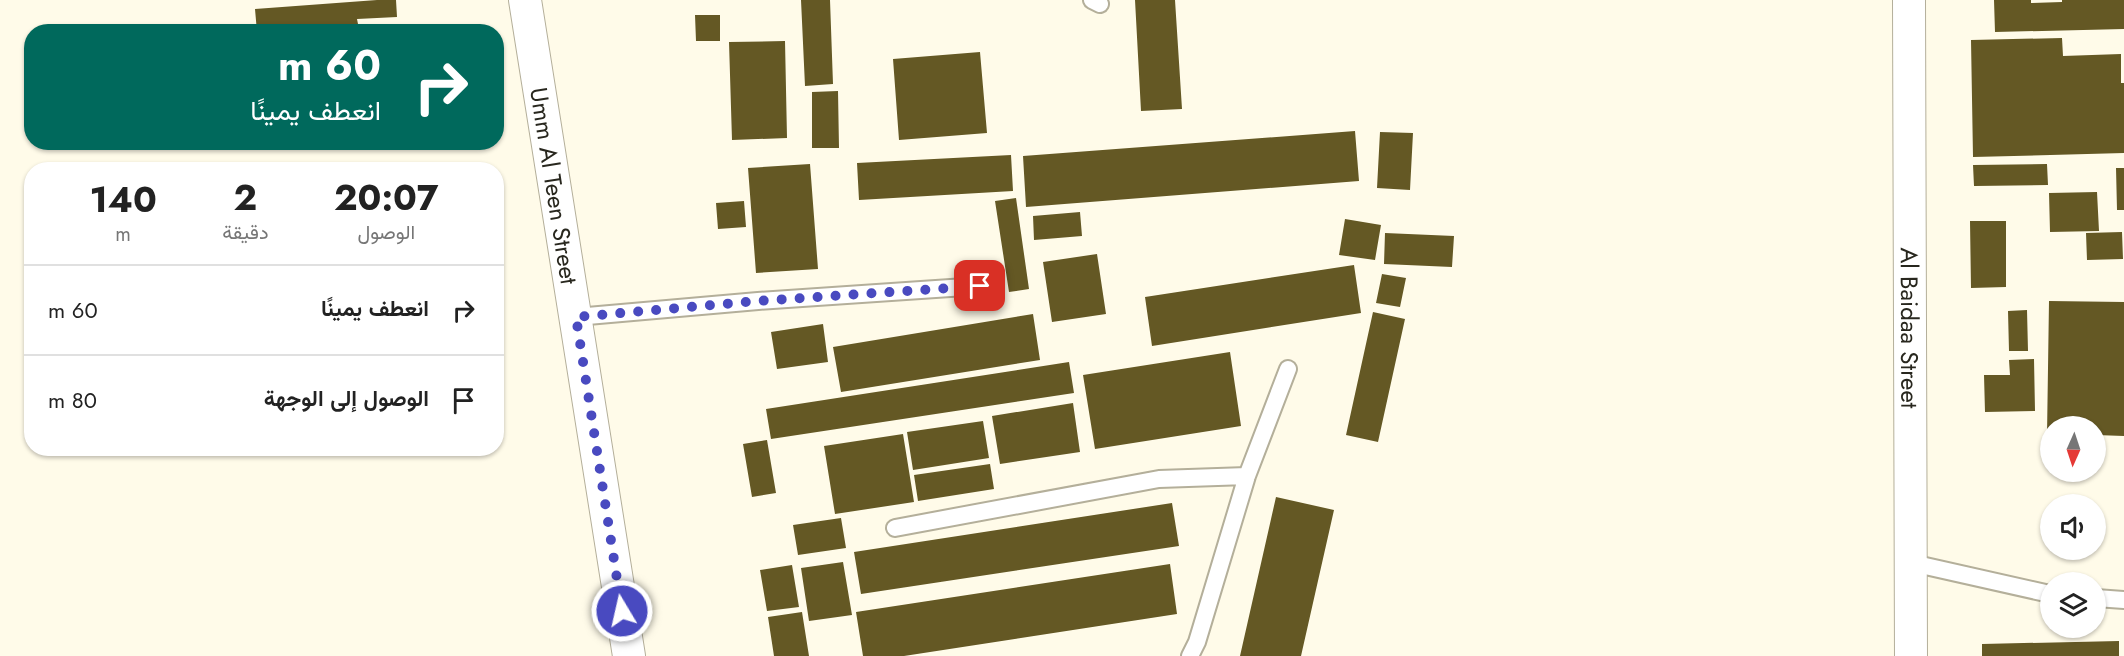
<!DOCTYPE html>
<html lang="ar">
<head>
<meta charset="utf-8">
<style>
  :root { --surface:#fff; --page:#f2f2f2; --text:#222; --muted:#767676; --line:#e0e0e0 }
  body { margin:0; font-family:Jost,Vazirmatn,sans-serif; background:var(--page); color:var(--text); direction:rtl; height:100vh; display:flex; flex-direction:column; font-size:22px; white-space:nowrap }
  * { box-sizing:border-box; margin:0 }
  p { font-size:20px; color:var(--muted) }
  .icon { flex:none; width:33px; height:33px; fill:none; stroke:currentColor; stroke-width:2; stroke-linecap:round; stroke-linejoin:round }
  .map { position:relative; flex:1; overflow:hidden; direction:ltr }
  .sheet { position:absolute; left:24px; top:162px; width:480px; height:294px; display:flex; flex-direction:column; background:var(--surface); border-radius:24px; box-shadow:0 2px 4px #0004; direction:rtl }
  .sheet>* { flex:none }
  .guide { position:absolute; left:24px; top:24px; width:480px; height:126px; border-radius:24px; box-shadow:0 2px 4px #0004; direction:rtl; background:#00695c; color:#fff; overflow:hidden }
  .needle { width:39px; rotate:183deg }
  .buttons { position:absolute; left:2040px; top:416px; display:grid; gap:12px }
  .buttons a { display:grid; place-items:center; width:66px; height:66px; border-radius:50%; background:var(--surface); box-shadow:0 2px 4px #0004; font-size:30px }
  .pin { position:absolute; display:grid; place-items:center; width:51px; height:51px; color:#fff; margin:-26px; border-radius:12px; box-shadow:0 3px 9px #0006 }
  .me { position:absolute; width:66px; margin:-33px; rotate:351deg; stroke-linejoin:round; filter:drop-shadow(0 0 4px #0008) }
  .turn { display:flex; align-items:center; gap:21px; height:126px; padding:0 24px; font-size:27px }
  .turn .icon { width:78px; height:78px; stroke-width:2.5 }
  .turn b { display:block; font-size:42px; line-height:51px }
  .eta { display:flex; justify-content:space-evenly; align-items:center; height:102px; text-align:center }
  .eta b { font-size:36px; font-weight:700; line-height:42px }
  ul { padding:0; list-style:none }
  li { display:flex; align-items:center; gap:18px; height:90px; padding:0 24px; border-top:2px solid var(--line) }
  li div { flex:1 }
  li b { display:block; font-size:22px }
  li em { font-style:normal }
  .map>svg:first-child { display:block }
  .building { fill:#645824 }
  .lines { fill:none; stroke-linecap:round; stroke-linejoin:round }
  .lane-casing { stroke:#b4af9a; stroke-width:20 }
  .street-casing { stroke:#b4af9a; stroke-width:34 }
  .lane { stroke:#fff; stroke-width:16 }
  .street { stroke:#fff; stroke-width:32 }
  .route { stroke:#494ac0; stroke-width:10; stroke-dasharray:0 18 }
  .labels { text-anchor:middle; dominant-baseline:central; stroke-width:6; stroke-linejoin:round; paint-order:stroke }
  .street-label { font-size:24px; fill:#28271e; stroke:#fff }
</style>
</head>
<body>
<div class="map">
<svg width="2124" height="656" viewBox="0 0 2124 656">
  <rect width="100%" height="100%" fill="#fffbe9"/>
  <!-- building -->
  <path class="building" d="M 377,0 L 396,0 L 397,17 L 357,19 L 358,24 L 314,27 L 315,32 L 257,32 L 255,9 Z
    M 801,0 L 830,0 L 833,84 L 805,86 Z
    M 1135,0 L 1175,0 L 1182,109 L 1141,111 Z
    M 1994,0 L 2031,0 L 2031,3 L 2062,2 L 2062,0 L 2124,0 L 2124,29 L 1995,32 Z
    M 695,15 L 720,15 L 720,41 L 696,41 Z
    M 2062,38 L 2063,56 L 2121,54 L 2121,83 L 2124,83 L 2124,153 L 1973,157 L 1971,40 Z
    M 785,41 L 787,138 L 732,140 L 729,42 Z
    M 980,52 L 987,133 L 899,140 L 893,59 Z
    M 838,91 L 839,148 L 812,148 L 812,92 Z
    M 1355,131 L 1359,181 L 1026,207 L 1023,156 Z
    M 1380,132 L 1413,133 L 1410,190 L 1377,188 Z
    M 1011,155 L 1013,191 L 859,200 L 857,163 Z
    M 810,164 L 818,269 L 756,273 L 748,168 Z
    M 2047,164 L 2048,185 L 1974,186 L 1973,165 Z
    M 2116,168 L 2124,168 L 2124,210 L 2117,210 Z
    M 2097,192 L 2099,231 L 2050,232 L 2049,193 Z
    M 1016,198 L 1029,289 L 1009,292 L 995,201 Z
    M 744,201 L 746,227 L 718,229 L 716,203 Z
    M 1080,212 L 1082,236 L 1034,240 L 1033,216 Z
    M 1345,219 L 1381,225 L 1375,260 L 1339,255 Z
    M 1970,221 L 2006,221 L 2006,287 L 1971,288 Z
    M 2122,232 L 2123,259 L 2087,260 L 2086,233 Z
    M 1385,233 L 1454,236 L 1452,267 L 1384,264 Z
    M 1097,254 L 1106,314 L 1052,322 L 1043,262 Z
    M 1354,265 L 1361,313 L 1152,346 L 1145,297 Z
    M 1382,274 L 1406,278 L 1400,307 L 1376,303 Z
    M 2049,301 L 2124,302 L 2124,436 L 2096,435 L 2096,426 L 2050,426 L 2050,435 L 2047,435 Z
    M 2027,310 L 2028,351 L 2009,351 L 2008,311 Z
    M 1373,312 L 1405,319 L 1378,442 L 1346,435 Z
    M 1033,314 L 1040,360 L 841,392 L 833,347 Z
    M 823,324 L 828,362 L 777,369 L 771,332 Z
    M 1230,352 L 1241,426 L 1095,449 L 1083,375 Z
    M 2034,359 L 2035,411 L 1985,412 L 1984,375 L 2010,375 L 2009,360 Z
    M 1069,362 L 1074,393 L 771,439 L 766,409 Z
    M 1073,403 L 1080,452 L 1000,464 L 992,416 Z
    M 983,421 L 989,458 L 913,470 L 907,432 Z
    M 903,434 L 914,502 L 835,514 L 824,446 Z
    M 767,440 L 776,493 L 752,497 L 743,444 Z
    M 990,464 L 994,489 L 918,501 L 914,475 Z
    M 1276,497 L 1334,510 L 1301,656 L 1240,656 Z
    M 1172,503 L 1179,546 L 861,594 L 854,552 Z
    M 841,518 L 846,548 L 798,555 L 793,525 Z
    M 843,562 L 852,615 L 809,621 L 801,568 Z
    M 1170,564 L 1177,614 L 904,656 L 863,656 L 856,612 Z
    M 792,565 L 799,607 L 767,611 L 760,570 Z
    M 802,612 L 809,656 L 774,656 L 768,617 Z
    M 2119,641 L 2119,656 L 1982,656 L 1982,644 Z"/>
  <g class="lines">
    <defs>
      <path id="lane" d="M 1092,0 L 1100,4
        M 576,317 L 758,301 L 980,286
        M 895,528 L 1159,479 L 1247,476
        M 1912,563 L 2050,594
        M 2096,598 L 2124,600
        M 1190,656 L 1197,642 L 1247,476 L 1288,369"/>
      <g id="street">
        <path id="s1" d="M 525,0 L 629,656"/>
        <path id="s2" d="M 1909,0 L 1911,656"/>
      </g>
    </defs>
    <!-- lane casing -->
    <use href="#lane" class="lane-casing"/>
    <!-- street casing -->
    <use href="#street" class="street-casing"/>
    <!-- lane -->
    <use href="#lane" class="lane"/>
    <!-- street -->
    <use href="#street" class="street"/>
  </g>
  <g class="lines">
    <!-- route -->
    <path class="route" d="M 622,611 L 576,317 L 758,301 L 980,286"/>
  </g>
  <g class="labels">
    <!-- street labels -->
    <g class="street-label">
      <text stroke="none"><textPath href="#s1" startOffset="188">Umm Al Teen Street</textPath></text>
      <text stroke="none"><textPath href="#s2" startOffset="328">Al Baidaa Street</textPath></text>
    </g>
  </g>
</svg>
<div class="buttons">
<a><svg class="needle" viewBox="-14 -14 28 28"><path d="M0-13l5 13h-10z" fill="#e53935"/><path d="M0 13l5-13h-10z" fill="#767676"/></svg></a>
<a><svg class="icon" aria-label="sound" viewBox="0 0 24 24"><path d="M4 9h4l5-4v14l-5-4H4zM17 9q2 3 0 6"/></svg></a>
<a><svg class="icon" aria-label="layers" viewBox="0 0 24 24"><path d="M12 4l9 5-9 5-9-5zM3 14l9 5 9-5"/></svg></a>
</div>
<div class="pin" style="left:980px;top:286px;background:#d93025"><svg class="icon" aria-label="arrive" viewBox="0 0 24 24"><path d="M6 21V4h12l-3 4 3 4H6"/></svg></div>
<svg class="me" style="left:622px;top:611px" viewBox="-20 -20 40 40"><circle r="17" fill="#494ac0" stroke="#fff" stroke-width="3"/><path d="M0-11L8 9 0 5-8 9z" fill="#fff"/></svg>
<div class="guide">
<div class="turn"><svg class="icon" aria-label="right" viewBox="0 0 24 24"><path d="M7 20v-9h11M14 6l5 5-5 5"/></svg><div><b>60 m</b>انعطف يمينًا</div></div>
</div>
<section class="sheet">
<div class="eta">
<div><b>20:07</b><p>الوصول</p></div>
<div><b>2</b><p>دقيقة</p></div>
<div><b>140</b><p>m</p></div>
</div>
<ul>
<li><svg class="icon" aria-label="right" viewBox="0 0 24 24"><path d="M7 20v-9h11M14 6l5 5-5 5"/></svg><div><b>انعطف يمينًا</b></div><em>60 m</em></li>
<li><svg class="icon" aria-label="arrive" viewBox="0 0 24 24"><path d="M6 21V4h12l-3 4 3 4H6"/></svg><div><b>الوصول إلى الوجهة</b></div><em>80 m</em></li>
</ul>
</section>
</div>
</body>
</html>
